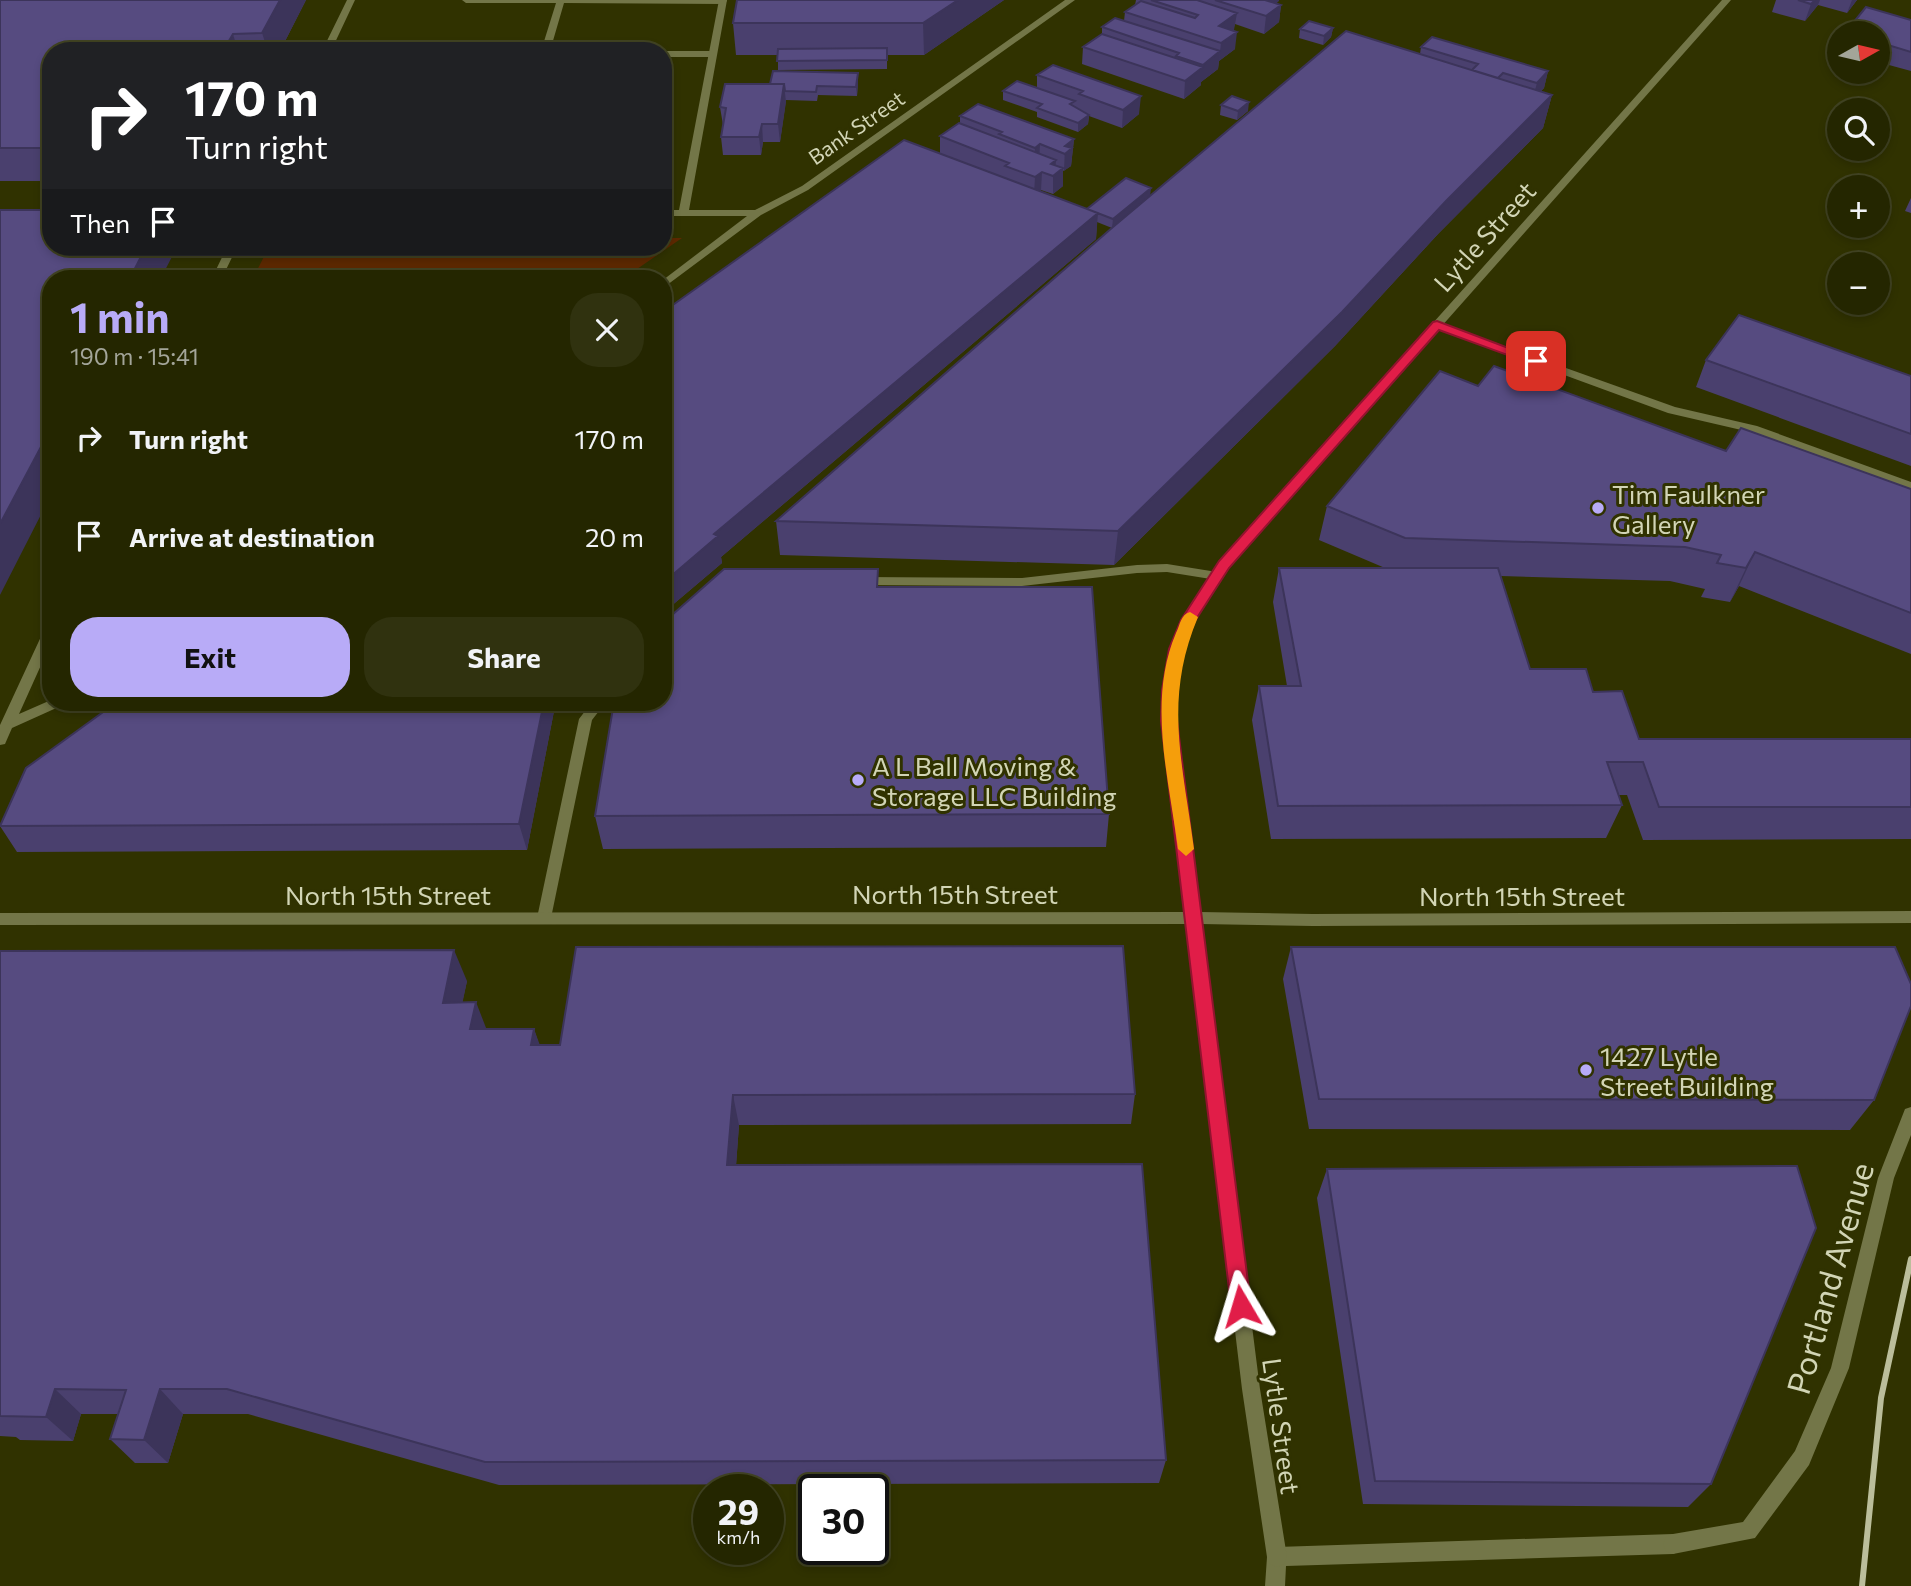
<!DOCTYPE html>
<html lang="en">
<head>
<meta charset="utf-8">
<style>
  :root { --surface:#242600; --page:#30320f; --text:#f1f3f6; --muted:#a3a599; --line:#414322; --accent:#b8abf7 }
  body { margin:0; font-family:Commissioner,sans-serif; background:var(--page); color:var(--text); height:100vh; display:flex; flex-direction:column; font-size:26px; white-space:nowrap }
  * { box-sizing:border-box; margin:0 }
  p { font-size:23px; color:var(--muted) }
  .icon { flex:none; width:38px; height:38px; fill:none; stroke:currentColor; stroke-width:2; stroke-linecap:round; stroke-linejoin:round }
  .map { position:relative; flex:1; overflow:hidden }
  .sheet { position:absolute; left:42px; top:270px; width:630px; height:441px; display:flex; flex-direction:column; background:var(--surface); border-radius:28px; box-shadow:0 4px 10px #0003,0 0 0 2px var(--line) }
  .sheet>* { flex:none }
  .banner { position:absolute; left:42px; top:42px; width:630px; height:214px; border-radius:28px; box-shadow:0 4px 10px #0003,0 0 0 2px var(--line); background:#202124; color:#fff; overflow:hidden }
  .needle { width:46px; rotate:82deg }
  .fabs { position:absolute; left:1827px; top:21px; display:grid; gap:14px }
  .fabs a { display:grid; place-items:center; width:63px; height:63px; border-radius:50%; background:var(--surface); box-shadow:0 4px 10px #0003,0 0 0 2px var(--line); font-size:35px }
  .speed { position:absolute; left:693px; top:1474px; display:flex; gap:14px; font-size:35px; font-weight:700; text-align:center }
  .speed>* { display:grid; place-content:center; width:91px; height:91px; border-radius:50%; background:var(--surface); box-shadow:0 4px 10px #0003,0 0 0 2px var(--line); line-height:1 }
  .speed small { font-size:18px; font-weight:400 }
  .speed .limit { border:4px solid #111; border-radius:10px; background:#fff; color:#111 }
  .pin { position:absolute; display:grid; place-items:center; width:60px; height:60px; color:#fff; margin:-30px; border-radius:14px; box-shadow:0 4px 10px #0006 }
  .me { position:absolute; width:77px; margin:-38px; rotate:353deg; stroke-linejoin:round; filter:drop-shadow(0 0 5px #0008) }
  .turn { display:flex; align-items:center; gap:24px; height:147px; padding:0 28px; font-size:32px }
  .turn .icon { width:91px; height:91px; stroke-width:2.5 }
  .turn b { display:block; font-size:49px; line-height:60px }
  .then { display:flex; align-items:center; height:66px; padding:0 28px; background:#0003; gap:14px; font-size:26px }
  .round { display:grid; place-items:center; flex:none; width:74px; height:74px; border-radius:28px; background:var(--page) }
  .head { display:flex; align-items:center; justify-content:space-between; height:119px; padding:0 28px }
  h1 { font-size:42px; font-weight:700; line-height:52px; color:var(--accent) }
  .action { display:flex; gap:14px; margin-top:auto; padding:14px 28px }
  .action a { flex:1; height:80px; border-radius:28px; background:var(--accent); color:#111; font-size:28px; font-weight:700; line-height:80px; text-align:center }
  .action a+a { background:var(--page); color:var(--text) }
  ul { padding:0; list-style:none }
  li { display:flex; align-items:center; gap:21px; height:98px; padding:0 28px }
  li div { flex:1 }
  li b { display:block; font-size:26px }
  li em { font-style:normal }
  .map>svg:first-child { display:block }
  .green { fill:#5e2900 }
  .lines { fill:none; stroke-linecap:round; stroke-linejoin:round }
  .service { fill:#737648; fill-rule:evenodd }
  .minor { fill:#737648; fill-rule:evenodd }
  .rail { stroke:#bbbe9b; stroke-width:6 }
  .wall { fill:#4a406e }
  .shaded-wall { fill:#3c345a }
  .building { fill:#564b80; stroke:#3c345a; stroke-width:2 }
  .route { fill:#e11d48; stroke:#92132f; stroke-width:2 }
  .slow { fill:#f59e0b }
  .poi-dot { fill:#b8abf7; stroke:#303200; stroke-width:2.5 }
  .labels { text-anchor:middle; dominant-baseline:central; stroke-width:6; stroke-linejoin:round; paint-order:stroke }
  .far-street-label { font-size:21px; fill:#d2d5b5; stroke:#303200 }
  .street-label { font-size:26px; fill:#d2d5b5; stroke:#303200 }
  .poi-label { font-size:26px; fill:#d2d5b5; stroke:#303200; text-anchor:start }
  .near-street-label { font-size:32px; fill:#d2d5b5; stroke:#303200 }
</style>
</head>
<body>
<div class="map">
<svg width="1911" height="1586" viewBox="0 0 1911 1586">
  <rect width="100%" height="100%" fill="#303200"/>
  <!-- green -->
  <path class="green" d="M 663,238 L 682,238 L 624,278 L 253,278 L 269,247 L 663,247 Z"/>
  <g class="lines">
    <!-- service -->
    <path class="service" d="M 462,0 L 727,0 L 727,1 L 723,4 L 564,3 L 550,51 L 541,51 L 556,3 L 466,3 Z
      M 515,43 L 538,51 L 515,49 L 413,50 L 409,47 L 413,44 Z
      M 663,51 L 713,51 L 717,54 L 713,57 L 663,57 Z
      M 1437,322 L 1675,407 L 1757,426 L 1911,482 L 1911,490 L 1750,432 L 1668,413 L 1433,327 L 1433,323 Z
      M 1167,564 L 1217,572 L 1223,576 L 1217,580 L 1167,572 L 1137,573 L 1022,586 L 861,585 L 855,581 L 861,577 L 1022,578 L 1137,565 Z
      M 592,702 L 606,702 L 592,720 L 551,918 L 549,922 L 544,924 L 539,922 L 537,918 L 579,719 Z
      M 1673,1534 L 1680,1537 L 1683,1544 L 1680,1551 L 1673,1554 L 1286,1566 L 1285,1586 L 1265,1586 L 1267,1557 L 1270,1550 L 1277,1547 Z"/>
    <!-- minor -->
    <path class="minor" d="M 347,0 L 355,0 L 331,51 L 322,51 Z
      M 719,0 L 727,0 L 689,210 L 755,210 L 802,186 L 1065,0 L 1075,0 L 808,190 L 761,215 L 663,288 L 663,280 L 747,216 L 663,216 L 663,210 L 679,210 Z
      M 1722,0 L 1731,0 L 1228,567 C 1216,588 1199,608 1189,631 C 1168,684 1178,740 1185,795 C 1190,834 1195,873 1200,912 L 1313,914 L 1911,911 L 1911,923 L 1313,926 L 1201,924 L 1260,1389 L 1287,1557 L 1284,1564 L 1277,1567 L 1270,1564 L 1267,1557 L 1242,1389 L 1186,924 L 0,925 L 0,913 L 1185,912 C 1180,873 1176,834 1171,794 C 1165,741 1155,687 1175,635 C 1185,608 1205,585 1220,561 Z
      M 227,247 L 237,247 L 222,278 L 212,278 Z
      M 51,624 L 51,643 L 19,714 L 51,700 L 51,702 L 65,702 L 63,705 L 12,728 L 5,744 L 0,745 L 0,725 L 45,628 Z
      M 1911,1107 L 1911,1135 L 1894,1178 L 1849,1368 L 1809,1465 L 1755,1538 L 1673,1554 L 1666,1551 L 1663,1544 L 1666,1537 L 1673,1534 L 1743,1522 L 1795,1451 L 1831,1368 L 1878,1178 L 1905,1109 Z"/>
    <!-- rail -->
    <path class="rail" d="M 1862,1586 L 1881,1398 L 1911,1259"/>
  </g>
  <!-- wall -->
  <path class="wall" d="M 0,0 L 306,0 L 280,51 L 51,51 L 51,181 L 0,181 Z
    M 737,0 L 1004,0 L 924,55 L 887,55 L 887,69 L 778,70 L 778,55 L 736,55 L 733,23 Z
    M 1136,0 L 1279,0 L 1276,4 L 1281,5 L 1279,22 L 1264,34 L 1235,24 L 1233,30 L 1235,49 L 1219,61 L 1218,69 L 1201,82 L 1201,85 L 1184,99 L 1082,64 L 1083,47 L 1102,34 L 1102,27 L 1124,21 L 1125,12 L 1135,5 Z
    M 1776,0 L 1857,0 L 1847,13 L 1818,5 L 1805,21 L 1772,12 Z
    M 1911,20 L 1911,71 L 1878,62 L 1878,33 Z
    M 1333,28 L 1331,37 L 1323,45 L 1299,38 L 1300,29 Z
    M 1421,47 L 1548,71 L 1544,88 L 1540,92 L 1552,95 L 1543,128 L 1438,234 L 1335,346 L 1114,565 L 780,555 L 776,521 L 1112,228 L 1097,222 L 1096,239 L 721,557 L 722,563 L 663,613 L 940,154 L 940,136 L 960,124 L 960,116 L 1074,139 L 1071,166 L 1063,171 L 1063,186 L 1053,194 L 1041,190 L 1040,191 L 1087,209 L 1151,196 L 1420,54 Z
    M 1053,65 L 1139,114 L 1122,128 L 1089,116 L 1088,124 L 1078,132 L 1037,117 L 1037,112 L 1003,100 L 1003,91 L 1037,88 L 1037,75 Z
    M 858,73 L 858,82 L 857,96 L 818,95 L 817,101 L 786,100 L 780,142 L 763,142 L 761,155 L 723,155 L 721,137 L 723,125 L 720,107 L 770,84 Z
    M 1221,105 L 1248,111 L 1237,120 L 1220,115 Z
    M 1911,198 L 1911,213 L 1905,211 Z
    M 1706,360 L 1911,376 L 1911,466 L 1696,387 Z
    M 1478,386 L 1726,451 L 1911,489 L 1911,654 L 1739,586 L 1730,602 L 1701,597 L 1705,589 L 1670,581 L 1501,576 L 1530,669 L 1593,692 L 1639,739 L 1911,739 L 1911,839 L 1643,840 L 1627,795 L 1618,795 L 1622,805 L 1606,838 L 1271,839 L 1252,720 L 1259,686 L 1287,686 L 1273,602 L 1279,568 L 1385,568 L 1319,540 L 1327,506 Z
    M 879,587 L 1109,814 L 1106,847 L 603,849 L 595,816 Z
    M 117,702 L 560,702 L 555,706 L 527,850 L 17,852 L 0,826 Z
    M 1291,947 L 1874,1100 L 1850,1130 L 1309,1129 L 1283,979 Z
    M 0,951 L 467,981 L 462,1003 L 486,1029 L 534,1029 L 539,1045 L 1135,1094 L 1131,1124 L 739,1125 L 736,1165 L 1166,1460 L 1159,1483 L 499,1485 L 248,1414 L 183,1414 L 168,1463 L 135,1463 L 110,1439 L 118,1414 L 81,1414 L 73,1441 L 20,1440 L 16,1437 L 0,1436 Z
    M 1327,1169 L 1711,1484 L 1688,1507 L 1363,1504 L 1317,1198 Z"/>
  <!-- shaded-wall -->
  <path class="shaded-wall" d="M 280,0 L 306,0 L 280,51 L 268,51 L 262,33 Z
    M 958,0 L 1004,0 L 924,55 L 923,23 Z
    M 1262,0 L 1279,0 L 1279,1 L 1261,15 Z
    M 1815,0 L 1820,0 L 1818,5 L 1805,21 L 1811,4 Z
    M 1852,0 L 1857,0 L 1847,13 Z
    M 1281,5 L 1279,22 L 1264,34 L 1266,16 Z
    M 1237,13 L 1234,30 L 1217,43 L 1219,26 Z
    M 1333,28 L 1331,37 L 1323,45 L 1324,36 Z
    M 1237,32 L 1235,49 L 1219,61 L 1221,43 Z
    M 233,34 L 238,51 L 223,51 Z
    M 1220,51 L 1218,69 L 1201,82 L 1201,85 L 1184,99 L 1185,81 L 1203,67 L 1203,65 Z
    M 1548,71 L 1544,88 L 1532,101 L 1537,83 Z
    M 858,73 L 858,82 L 857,96 L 856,87 Z
    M 784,84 L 786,102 L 780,142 L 778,124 Z
    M 1552,95 L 1543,128 L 1438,234 L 1335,346 L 1114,565 L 1118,531 Z
    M 1141,96 L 1139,114 L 1122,128 L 1123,110 Z
    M 1249,102 L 1248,111 L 1237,120 L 1238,111 Z
    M 1089,115 L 1088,124 L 1078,132 L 1078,123 Z
    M 762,124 L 763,142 L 761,155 L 759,137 Z
    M 1074,139 L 1071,166 L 1064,171 L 1065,146 Z
    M 1040,144 L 1039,162 L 1034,166 L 1035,148 Z
    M 1056,160 L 1055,174 L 1063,168 L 1063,186 L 1053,194 L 1053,176 L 1051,164 Z
    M 1042,172 L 1041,190 L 1034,195 L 1035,177 Z
    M 1151,188 L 1150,197 L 1112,228 L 1113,219 Z
    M 1098,213 L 1096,239 L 721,557 L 722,563 L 663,613 L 663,583 L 714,534 Z
    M 146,247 L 177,247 L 161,278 L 130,278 Z
    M 51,428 L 51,495 L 0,595 L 0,524 Z
    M 1755,552 L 1739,586 L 1730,602 L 1746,568 Z
    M 544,702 L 560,702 L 555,706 L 527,850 L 519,824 Z
    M 454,950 L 467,981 L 456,1034 L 443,1003 Z
    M 476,1002 L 488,1033 L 470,1029 Z
    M 534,1029 L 545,1059 L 531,1045 Z
    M 733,1095 L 739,1125 L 734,1194 L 727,1165 Z
    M 55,1389 L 81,1414 L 73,1441 L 46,1417 Z
    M 160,1389 L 183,1414 L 168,1463 L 144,1440 Z"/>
  <!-- building -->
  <path class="building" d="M 0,0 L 280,0 L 262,33 L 233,34 L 223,51 L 51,51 L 51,148 L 0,148 Z
    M 737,0 L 958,0 L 923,23 L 733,23 Z
    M 1151,0 L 1197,0 L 1237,13 L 1219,26 L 1237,32 L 1221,43 L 1125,12 L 1141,1 L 1195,18 L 1198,15 Z
    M 1215,0 L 1265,0 L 1281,5 L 1266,16 Z
    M 1798,0 L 1815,0 L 1811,4 Z
    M 1866,7 L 1911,20 L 1911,52 L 1878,42 L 1878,33 L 1845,33 Z
    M 1115,18 L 1220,51 L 1203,65 L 1176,56 L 1179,53 L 1102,27 Z
    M 1309,21 L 1333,28 L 1324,36 L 1300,29 Z
    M 1346,31 L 1552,95 L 1446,201 L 1342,312 L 1118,531 L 776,521 L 1113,227 Z
    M 1102,34 L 1203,67 L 1185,81 L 1083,47 Z
    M 1432,37 L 1548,71 L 1537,83 L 1503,73 L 1498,78 L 1472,70 L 1478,64 L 1421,47 Z
    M 887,48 L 887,60 L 777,61 L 778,49 Z
    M 1053,65 L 1141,96 L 1123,110 L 1079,94 L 1083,91 L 1037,75 Z
    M 773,71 L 858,73 L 856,87 L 817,86 L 816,92 L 785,91 L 784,84 L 770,84 Z
    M 1017,81 L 1075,101 L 1070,104 L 1089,115 L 1078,123 L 1037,108 L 1042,104 L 1003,91 Z
    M 725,84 L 784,84 L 778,124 L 762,124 L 759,137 L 721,137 L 726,108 L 720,107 Z
    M 1232,96 L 1249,102 L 1238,111 L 1221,105 Z
    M 978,104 L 1074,139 L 1065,146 L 1072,148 L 1065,154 L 1040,144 L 1035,148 L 999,134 L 1002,132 L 960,116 Z
    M 959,123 L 1056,160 L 1051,164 L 1063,168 L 1053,176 L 1042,172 L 1035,177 L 1005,166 L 1009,163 L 940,136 Z
    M 904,140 L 1098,213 L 714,534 L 718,536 L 663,583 L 663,312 Z
    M 1126,178 L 1151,188 L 1113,219 L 1087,209 Z
    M 0,210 L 51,210 L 51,247 L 146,247 L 130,278 L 51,278 L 51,428 L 0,524 Z
    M 1739,315 L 1911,376 L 1911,434 L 1706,360 Z
    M 1494,366 L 1726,451 L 1741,428 L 1911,489 L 1911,613 L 1755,552 L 1746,568 L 1717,563 L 1721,555 L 1685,547 L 1405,538 L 1327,506 L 1440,371 L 1478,386 Z
    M 1279,568 L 1498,568 L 1530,669 L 1586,669 L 1593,692 L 1622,691 L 1639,739 L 1911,739 L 1911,807 L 1659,807 L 1643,762 L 1607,762 L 1622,805 L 1278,806 L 1259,686 L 1301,686 Z
    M 724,569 L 878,569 L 877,587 L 1092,587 L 1109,814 L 595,816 L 614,702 L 663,702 L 663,623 Z
    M 117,702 L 544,702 L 519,824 L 0,826 L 26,768 Z
    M 1123,946 L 1135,1094 L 733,1095 L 727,1165 L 1142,1164 L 1166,1460 L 485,1462 L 227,1389 L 160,1389 L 144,1440 L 110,1439 L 126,1390 L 55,1389 L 46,1417 L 0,1416 L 0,951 L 454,950 L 443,1003 L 476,1002 L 470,1029 L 534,1029 L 531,1045 L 560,1045 L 576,947 Z
    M 1291,947 L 1895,947 L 1911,984 L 1911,1006 L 1874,1100 L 1319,1099 Z
    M 1797,1166 L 1816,1228 L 1711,1484 L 1375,1481 L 1327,1169 Z"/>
  <!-- route -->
  <path class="route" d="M 1437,321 L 1543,361 L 1541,364 L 1532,364 L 1439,330 L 1229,568 L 1195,621 L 1184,649 L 1177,690 L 1177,721 L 1251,1306 L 1248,1312 L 1241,1315 L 1234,1312 L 1231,1306 L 1161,721 L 1162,690 L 1169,649 L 1181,620 L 1219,561 L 1433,322 Z"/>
  <!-- slow -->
  <path class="slow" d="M 1190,612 L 1198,617 C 1163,700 1183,764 1194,849 L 1186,856 L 1178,849 C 1169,779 1147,701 1176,633 C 1180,625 1181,614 1190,612 Z"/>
  <!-- markers -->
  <g class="poi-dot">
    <circle cx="1598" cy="508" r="7"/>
    <circle cx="858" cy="780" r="7"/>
    <circle cx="1586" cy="1070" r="7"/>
  </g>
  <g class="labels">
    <!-- far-street labels -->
    <g class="far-street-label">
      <text transform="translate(856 127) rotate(-35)">Bank Street</text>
    </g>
    <!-- street labels -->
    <g class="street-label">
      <text transform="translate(1484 236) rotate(-48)">Lytle Street</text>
      <text x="955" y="893">North 15th Street</text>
      <text x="388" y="894">North 15th Street</text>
      <text x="1522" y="895">North 15th Street</text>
      <text transform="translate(1282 1426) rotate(82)">Lytle Street</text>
    </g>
    <!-- poi labels -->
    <g class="poi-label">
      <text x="1612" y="493">Tim Faulkner<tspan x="1612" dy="30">Gallery</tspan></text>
      <text x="872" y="765">A L Ball Moving &amp;<tspan x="872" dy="30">Storage LLC Building</tspan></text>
      <text x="1600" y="1055">1427 Lytle<tspan x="1600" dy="30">Street Building</tspan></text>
    </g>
    <!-- near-street labels -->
    <g class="near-street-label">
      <text transform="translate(1829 1278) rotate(-74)">Portland Avenue</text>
    </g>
  </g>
</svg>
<div class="fabs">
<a><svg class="needle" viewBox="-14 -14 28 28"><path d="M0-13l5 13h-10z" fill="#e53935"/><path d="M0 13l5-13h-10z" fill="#a3a599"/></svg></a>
<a><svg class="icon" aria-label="search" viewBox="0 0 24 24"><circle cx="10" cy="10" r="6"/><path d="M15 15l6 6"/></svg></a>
<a>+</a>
<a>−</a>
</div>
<div class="speed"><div>29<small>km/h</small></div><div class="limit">30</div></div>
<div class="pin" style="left:1536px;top:361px;background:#d93025"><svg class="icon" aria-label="arrive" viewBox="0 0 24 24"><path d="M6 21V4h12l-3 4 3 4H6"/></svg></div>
<svg class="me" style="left:1241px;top:1306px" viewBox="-20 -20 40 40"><path d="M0-17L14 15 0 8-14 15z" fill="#e11d48" stroke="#fff" stroke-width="4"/></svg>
<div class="banner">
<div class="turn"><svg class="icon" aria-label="right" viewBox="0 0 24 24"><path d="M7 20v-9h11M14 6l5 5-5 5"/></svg><div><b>170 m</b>Turn right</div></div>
<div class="then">Then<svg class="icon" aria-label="arrive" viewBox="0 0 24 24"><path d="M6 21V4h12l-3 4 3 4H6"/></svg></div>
</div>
<section class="sheet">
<div class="head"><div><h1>1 min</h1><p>190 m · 15:41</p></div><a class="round"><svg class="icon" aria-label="close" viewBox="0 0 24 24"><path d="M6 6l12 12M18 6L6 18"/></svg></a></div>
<ul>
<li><svg class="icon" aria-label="right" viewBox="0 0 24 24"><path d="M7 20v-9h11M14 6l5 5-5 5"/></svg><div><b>Turn right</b></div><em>170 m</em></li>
<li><svg class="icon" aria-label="arrive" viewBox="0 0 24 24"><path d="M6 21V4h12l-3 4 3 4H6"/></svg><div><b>Arrive at destination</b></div><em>20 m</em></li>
</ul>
<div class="action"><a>Exit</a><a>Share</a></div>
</section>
</div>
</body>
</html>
